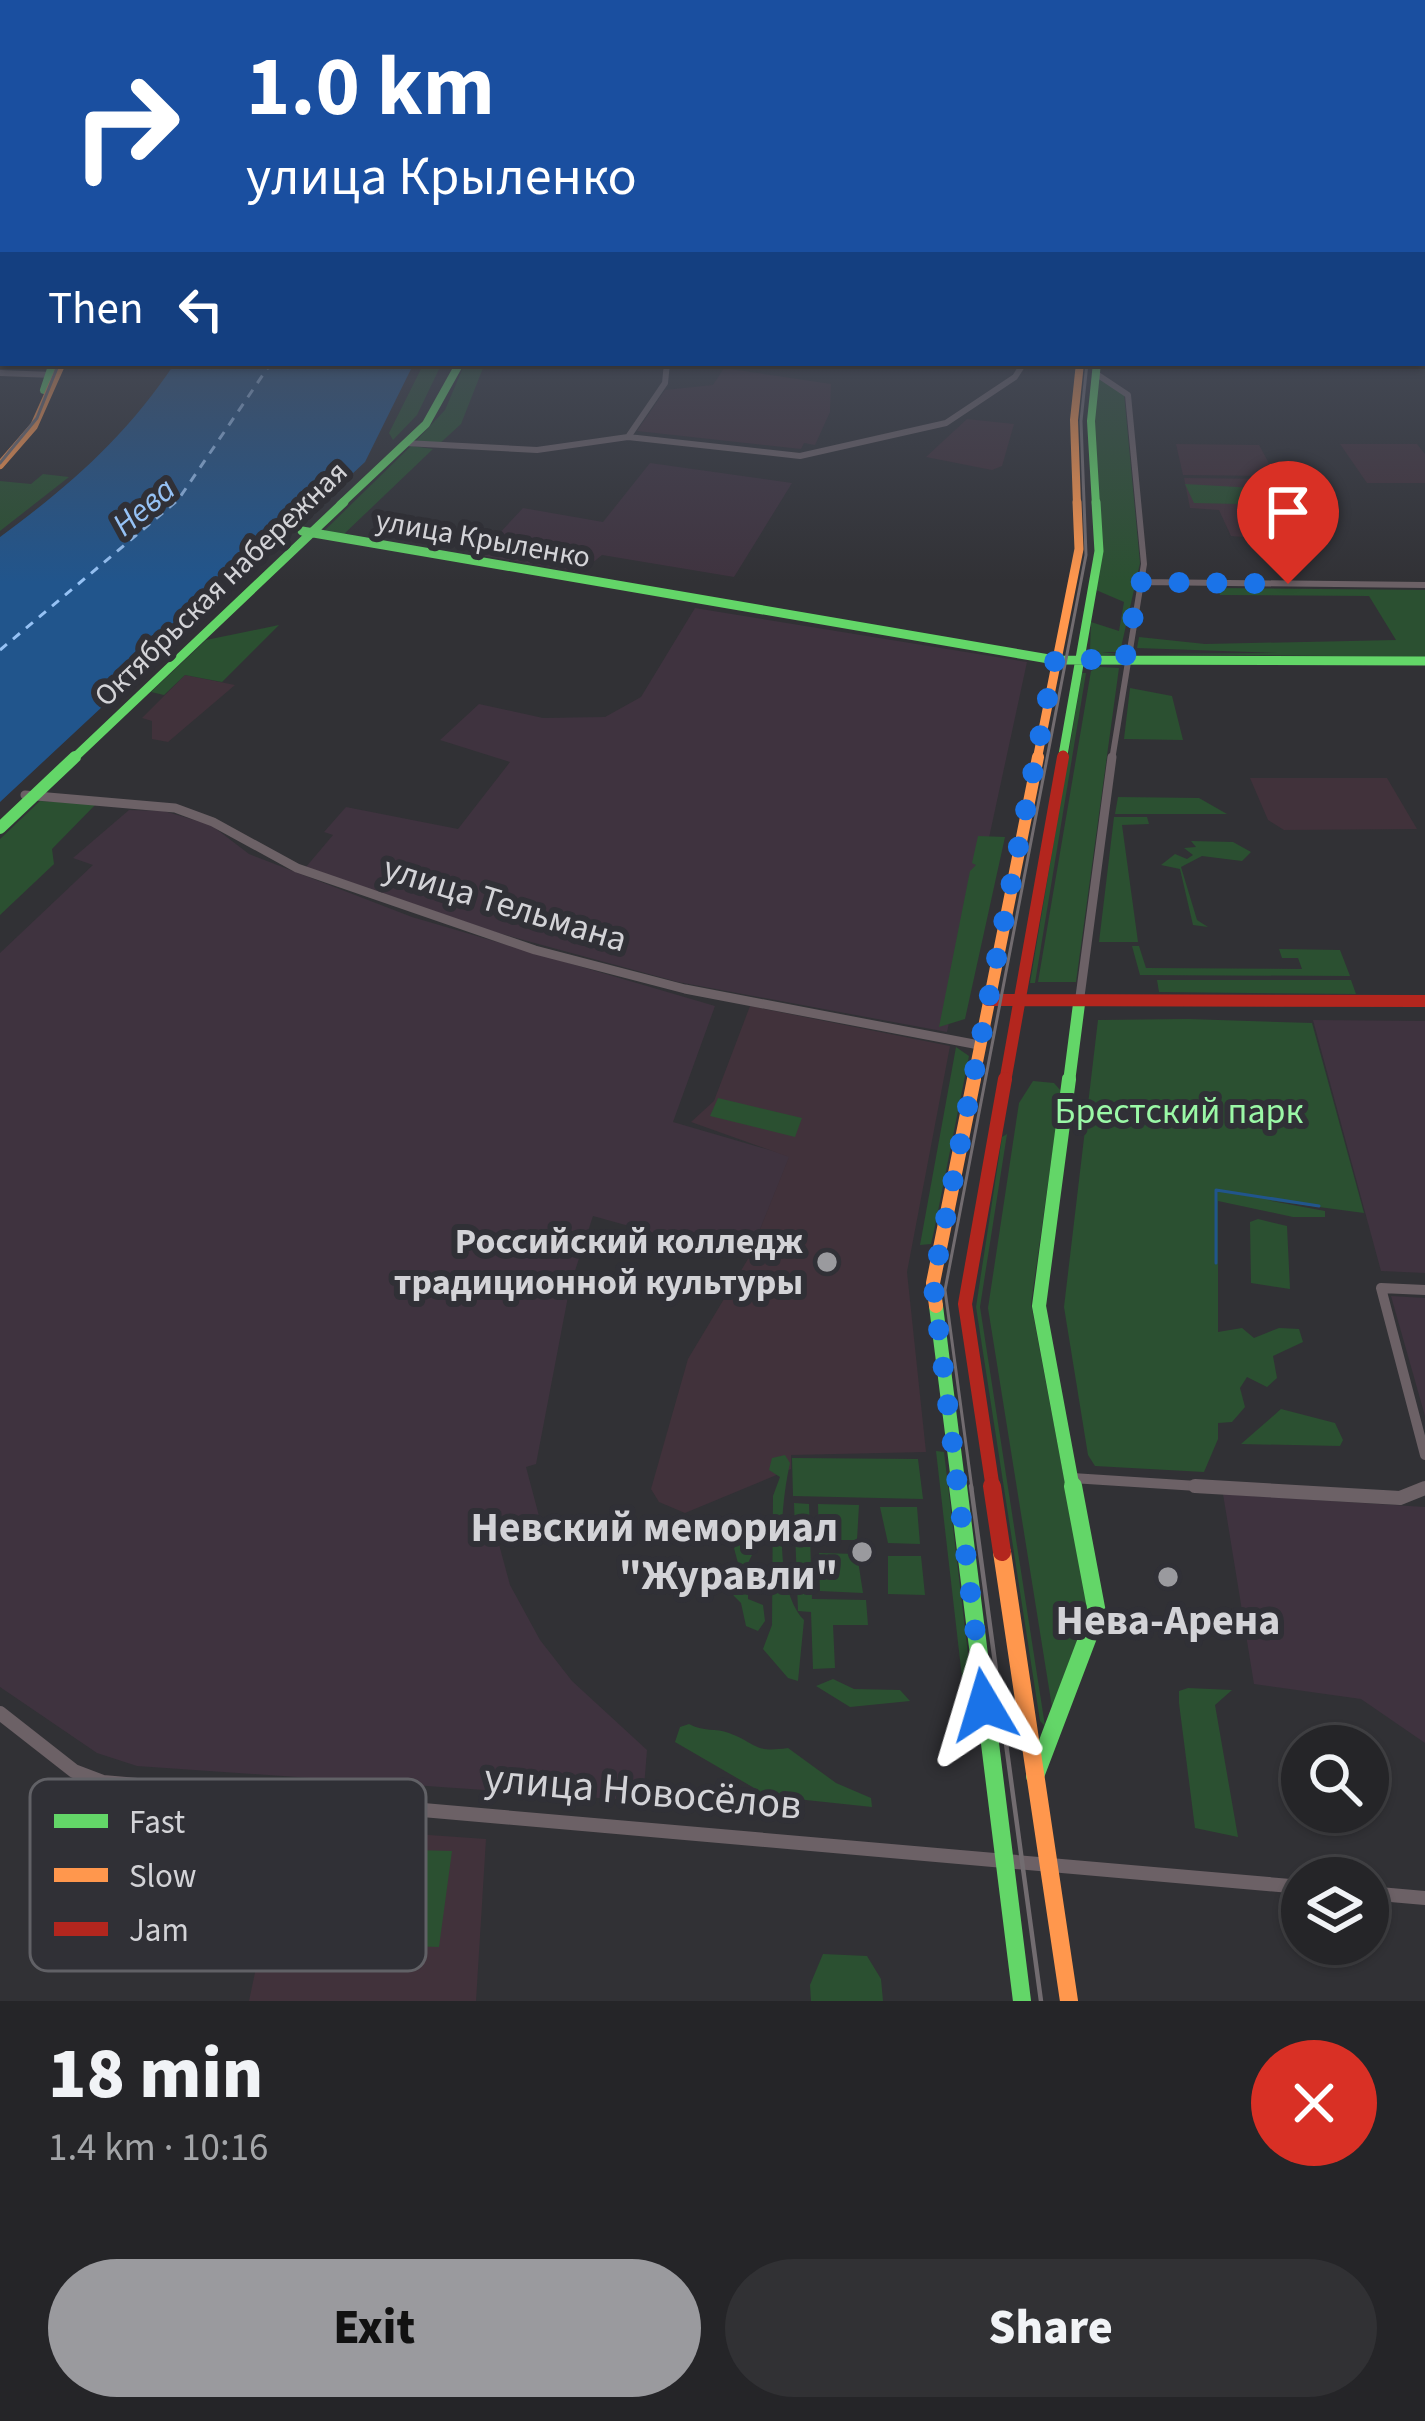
<!DOCTYPE html>
<html lang="en">
<head>
<meta charset="utf-8">
<style>
  :root { --surface:#252528; --page:#313134; --text:#f1f3f6; --muted:#a3a5a8; --line:#424245; --accent:#9a9a9e }
  body { margin:0; font-family:"Source Sans 3",sans-serif; background:var(--page); color:var(--text); height:100vh; display:flex; flex-direction:column; font-size:45px; white-space:nowrap }
  * { box-sizing:border-box; margin:0 }
  p { font-size:39px; color:var(--muted) }
  .icon { flex:none; width:66px; height:66px; fill:none; stroke:currentColor; stroke-width:2; stroke-linecap:round; stroke-linejoin:round }
  .map { position:relative; height:2001px; overflow:hidden }
  .sheet { display:flex; flex-direction:column; background:var(--surface); flex:1 }
  .sheet>* { flex:none }
  .guide { position:absolute; left:0px; top:0px; width:1425px; height:366px; box-shadow:0 3px 9px #0004,0 0 0 3px var(--line); background:#1a4fa0; color:#fff; overflow:hidden }
  .fabs { position:absolute; left:1281px; top:1725px; display:grid; gap:24px }
  .fabs a { display:grid; place-items:center; width:108px; height:108px; border-radius:50%; background:var(--surface); box-shadow:0 3px 9px #0004,0 0 0 3px var(--line); font-size:60px }
  .pin { position:absolute; display:grid; place-items:center; width:102px; height:102px; color:#fff; margin:-123px -51px; border-radius:50% 50% 50% 0; rotate:-45deg; box-shadow:0 0 12px #0007 }
  .pin .icon { rotate:45deg }
  .me { position:absolute; width:132px; margin:-66px; rotate:353deg; stroke-linejoin:round; filter:drop-shadow(0 0 9px #0008) }
  .turn { display:flex; align-items:center; gap:42px; height:252px; padding:0 48px; font-size:54px }
  .turn .icon { width:156px; height:156px; stroke-width:2.5 }
  .turn b { display:block; font-size:84px; line-height:102px }
  .then { display:flex; align-items:center; height:114px; padding:0 48px; background:#0003; gap:24px; font-size:45px }
  .round { display:grid; place-items:center; flex:none; width:126px; height:126px; border-radius:63px; background:var(--page) }
  .headline { display:flex; align-items:center; justify-content:space-between; height:204px; padding:0 48px }
  h1 { font-size:72px; font-weight:800; line-height:90px }
  .cta { display:flex; gap:24px; margin-top:auto; padding:24px 48px }
  .cta a { flex:1; height:138px; border-radius:72px; background:var(--accent); color:#111; font-size:48px; font-weight:800; line-height:138px; text-align:center }
  .cta a+a { background:var(--page); color:var(--text) }
  .map>svg:first-child { display:block }
  .industrial { fill:#3f333f }
  .education { fill:#41323b }
  .green { fill:#2b5031 }
  .water { fill:#21558c }
  .lines { fill:none; stroke-linecap:round; stroke-linejoin:round }
  .stream { stroke:#21558c; stroke-width:3 }
  .ferry { stroke:#96c2f5; stroke-width:3; stroke-dasharray:9 8; stroke-linecap:butt }
  .street-far3 { stroke:#6c6166; stroke-width:6 }
  .street-far2 { stroke:#6c6166; stroke-width:9 }
  .street-far1 { stroke:#6c6166; stroke-width:10 }
  .street { stroke:#6c6166; stroke-width:14 }
  .fast-far4 { stroke:#63d668; stroke-width:8 }
  .fast-far3 { stroke:#63d668; stroke-width:9 }
  .fast-far2 { stroke:#63d668; stroke-width:12 }
  .fast-far1 { stroke:#63d668; stroke-width:14 }
  .fast { stroke:#63d668; stroke-width:18 }
  .slow-far4 { stroke:#ff974d; stroke-width:8 }
  .slow-far3 { stroke:#ff974d; stroke-width:9 }
  .slow-far2 { stroke:#ff974d; stroke-width:12 }
  .slow-far1 { stroke:#ff974d; stroke-width:14 }
  .slow { stroke:#ff974d; stroke-width:18 }
  .jam-far3 { stroke:#b3261e; stroke-width:9 }
  .jam-far2 { stroke:#b3261e; stroke-width:12 }
  .jam-far1 { stroke:#b3261e; stroke-width:14 }
  .jam { stroke:#b3261e; stroke-width:18 }
  .tram-far1 { stroke:#726c70; stroke-width:3 }
  .tram { stroke:#726c70; stroke-width:4.5 }
  .route { stroke:#1a73e8; stroke-width:21; stroke-dasharray:0 37.8 }
  .poi-dot { fill:#9a9a9e; stroke:#303036; stroke-width:4.5 }
  .labels { text-anchor:middle; dominant-baseline:central; stroke-width:12; stroke-linejoin:round; paint-order:stroke }
  .far-street-label { font-size:30px; fill:#d3d3d7; stroke:#303036 }
  .far-water-label { font-size:33px; font-style:italic; fill:#96c2f5; stroke:#303036 }
  .street-label { font-size:36px; fill:#d3d3d7; stroke:#303036 }
  .park-label { font-size:36px; fill:#9af8a6; stroke:#303036 }
  .poi-label { font-size:36px; font-weight:bold; fill:#d3d3d7; stroke:#303036; text-anchor:end }
  .near-poi-label { font-size:42px; font-weight:bold; fill:#d3d3d7; stroke:#303036; text-anchor:end }
  .near-street-label { font-size:42px; fill:#d3d3d7; stroke:#303036 }
  .key { fill:#303036; stroke:#616166; stroke-width:3 }
  .key-label { font-size:33px; fill:#d3d3d7 }
</style>
</head>
<body>
<div class="map">
<svg width="1425" height="2001" viewBox="0 0 1425 2001">
  <rect width="100%" height="100%" fill="#313135"/>
  <!-- industrial -->
  <path class="industrial" d="M 650,463 L 792,483 L 734,577 L 602,555 L 581,572 L 479,555 L 523,508 L 603,522 Z
    M 695,608 L 1027,662 L 947,1032 L 678,982 L 498,933 L 306,867 L 333,835 L 324,832 L 346,807 L 458,829 L 510,762 L 440,740 L 479,704 L 543,718 L 605,717 L 641,697 Z
    M 129,810 L 164,811 L 211,825 L 249,854 L 412,917 L 715,1006 L 673,1122 L 790,1156 L 748,1259 L 593,1216 L 570,1286 L 536,1464 L 526,1467 L 539,1516 L 528,1519 L 529,1529 L 497,1537 L 510,1585 L 540,1640 L 572,1681 L 647,1750 L 643,1801 L 137,1766 L 97,1753 L 0,1687 L 0,953 L 93,865 L 73,858 Z
    M 1313,1020 L 1425,1021 L 1425,1273 L 1381,1271 Z
    M 1391,1296 L 1425,1298 L 1425,1416 Z
    M 1223,1494 L 1425,1507 L 1425,1743 L 1361,1699 L 1254,1684 Z"/>
  <!-- education -->
  <path class="education" d="M 724,368 L 831,384 L 830,412 L 815,445 L 804,443 L 801,449 L 637,431 L 665,390 L 713,385 Z
    M 967,419 L 1014,424 L 1002,466 L 992,470 L 926,457 Z
    M 1176,444 L 1259,445 L 1276,476 L 1183,475 Z
    M 1340,444 L 1417,444 L 1425,454 L 1425,483 L 1367,483 Z
    M 1184,478 L 1277,479 L 1315,543 L 1231,536 L 1219,510 L 1190,508 Z
    M 185,675 L 235,685 L 168,742 L 152,739 L 152,721 L 142,718 Z
    M 1250,778 L 1387,778 L 1417,829 L 1284,830 L 1268,820 Z
    M 750,1006 L 950,1046 L 907,1272 L 926,1452 L 791,1455 L 791,1469 L 685,1513 L 659,1502 L 651,1489 L 688,1359 L 748,1259 L 789,1157 L 691,1122 L 714,1101 Z
    M 286,1825 L 486,1839 L 476,2001 L 249,2001 Z"/>
  <!-- green -->
  <path class="green" d="M 424,363 L 442,363 L 417,415 L 393,440 L 389,433 Z
    M 465,363 L 485,363 L 461,424 L 438,445 L 414,443 L 445,410 Z
    M 1100,379 L 1124,394 L 1140,563 L 1120,652 L 1101,652 L 1119,654 L 1096,656 L 1099,651 L 1090,650 L 1091,622 L 1119,631 L 1124,602 L 1096,590 C 1112,519 1082,439 1100,379 Z
    M 411,446 L 433,449 L 344,534 L 324,531 Z
    M 43,474 L 69,477 L 0,531 L 0,481 L 31,484 Z
    M 1185,484 L 1274,489 L 1282,505 L 1194,503 Z
    M 1217,588 L 1425,590 L 1425,657 L 1143,654 L 1278,653 L 1137,648 L 1139,637 L 1205,644 L 1396,640 L 1369,596 L 1220,595 Z
    M 279,625 L 222,682 L 185,675 L 164,695 L 151,692 L 206,640 Z
    M 1099,667 L 1119,668 L 1076,982 L 1038,982 L 1091,671 Z
    M 1082,673 L 1086,673 L 1035,983 L 1030,983 Z
    M 1130,688 L 1172,696 L 1183,740 L 1124,739 Z
    M 1118,797 L 1199,798 L 1227,814 L 1115,814 Z
    M 40,801 L 96,804 L 52,849 L 54,864 L 0,915 L 0,839 Z
    M 1114,817 L 1147,817 L 1149,824 L 1122,825 L 1138,942 L 1099,942 Z
    M 978,836 L 1005,837 L 965,1019 L 939,1027 L 970,871 L 976,865 L 972,863 Z
    M 1191,841 L 1233,842 L 1251,852 L 1242,861 L 1202,856 L 1181,867 L 1197,920 L 1208,927 L 1193,925 L 1180,869 L 1161,865 L 1175,854 L 1187,859 L 1193,855 L 1184,848 L 1196,847 Z
    M 1132,946 L 1139,946 L 1146,968 L 1302,969 L 1298,958 L 1282,958 L 1279,949 L 1340,950 L 1350,976 L 1140,975 Z
    M 1157,980 L 1351,980 L 1356,994 L 1159,992 Z
    M 1188,1019 L 1312,1023 L 1364,1213 L 1266,1200 L 1325,1211 L 1325,1217 L 1293,1217 L 1218,1201 L 1218,1332 L 1242,1328 L 1254,1338 L 1279,1328 L 1299,1329 L 1303,1342 L 1273,1356 L 1277,1378 L 1267,1387 L 1247,1377 L 1240,1388 L 1245,1407 L 1232,1422 L 1218,1423 L 1218,1439 L 1204,1472 L 1095,1466 L 1088,1455 L 1064,1307 L 1098,1020 Z
    M 956,1047 L 969,1056 L 934,1231 L 931,1244 L 920,1245 Z
    M 1033,1081 L 1054,1083 L 1061,1091 L 1031,1304 L 1089,1610 L 1052,1707 L 988,1308 L 1019,1103 Z
    M 718,1098 L 802,1118 L 795,1137 L 710,1116 Z
    M 1007,1134 L 980,1307 L 1045,1726 L 1040,1721 L 976,1307 L 1002,1137 Z
    M 1258,1219 L 1287,1226 L 1290,1289 L 1251,1283 L 1250,1222 Z
    M 1281,1409 L 1335,1423 L 1343,1440 L 1340,1446 L 1241,1444 Z
    M 936,1451 L 944,1452 L 978,1738 L 969,1738 Z
    M 785,1455 L 790,1463 C 780,1507 774,1589 804,1620 L 798,1681 L 788,1678 L 763,1649 L 772,1625 L 773,1496 L 780,1477 L 769,1470 L 772,1458 Z
    M 792,1458 L 918,1459 L 923,1499 L 793,1496 Z
    M 794,1503 L 809,1504 L 812,1599 L 866,1600 L 868,1625 L 833,1625 L 835,1668 L 813,1669 L 811,1612 L 798,1611 Z
    M 818,1504 L 859,1505 L 857,1540 L 819,1540 Z
    M 880,1507 L 917,1507 L 920,1544 L 888,1543 Z
    M 749,1532 L 763,1533 L 748,1563 L 748,1599 L 763,1605 L 765,1621 L 758,1631 L 746,1626 L 741,1603 L 714,1576 L 735,1573 L 739,1567 L 734,1548 Z
    M 819,1553 L 857,1554 L 863,1593 L 820,1591 Z
    M 888,1556 L 921,1556 L 925,1595 L 888,1594 Z
    M 833,1679 L 854,1689 L 900,1690 L 910,1701 L 850,1707 L 816,1686 Z
    M 1188,1688 L 1232,1690 L 1215,1705 L 1238,1837 L 1195,1828 L 1179,1703 L 1179,1691 Z
    M 689,1724 C 703,1732 716,1728 729,1733 C 758,1744 753,1753 788,1748 L 836,1783 L 871,1798 L 872,1807 L 768,1796 L 675,1742 L 680,1727 Z
    M 300,1847 L 452,1851 L 439,1947 L 281,1942 Z
    M 823,1954 L 867,1956 L 881,1979 L 883,2001 L 811,2001 L 810,1985 Z"/>
  <!-- water -->
  <path class="water" d="M 175,363 L 414,363 L 365,462 L 0,802 L 0,537 C 69,486 124,439 175,363 Z"/>
  <g class="lines">
    <!-- stream -->
    <path class="stream" d="M 1216,1263 L 1216,1190 L 1319,1206"/>
    <!-- ferry -->
    <path class="ferry" d="M 0,650 L 178,500 L 271,363"/>
    <!-- street-far3 -->
    <path class="street-far3" d="M 0,373 L 53,375
      M 1095,373 L 1128,395 L 1144,564 L 1112,760
      M 628,437 L 665,383 L 667,363
      M 405,443 L 537,450 L 628,437 L 800,456 L 946,423 L 1015,377 L 1024,363
      M 1140,582 L 1425,585"/>
    <!-- street-far2 -->
    <path class="street-far2" d="M 25,795 L 175,808 L 213,822 L 297,868 L 535,950 L 685,989 L 979,1045
      M 1079,1004 L 1112,757"/>
    <!-- street-far1 -->
    <path class="street-far1" d="M 1425,1290 L 1381,1288 L 1425,1455
      M 1072,1478 L 1244,1489"/>
    <!-- street -->
    <path class="street" d="M 1195,1486 L 1400,1498 L 1425,1488
      M 0,1713 L 74,1771 L 103,1782 L 1302,1887
      M 1368,1893 L 1425,1898"/>
    <!-- fast-far4 -->
    <path class="fast-far4" d="M 44,390 L 53,363
      M 340,505 L 426,424 L 460,363
      M 1096,505 L 1091,421 L 1097,363"/>
    <!-- fast-far3 -->
    <path class="fast-far3" d="M 302,531 L 1055,660 L 1425,661
      M 1063,755 L 1099,551 L 1096,502
      M 72,760 L 344,502"/>
    <!-- fast-far2 -->
    <path class="fast-far2" d="M 0,828 L 75,757
      M 1069,1082 L 1079,1004"/>
    <!-- fast-far1 -->
    <path class="fast-far1" d="M 1069,1079 L 1039,1306 L 1073,1489
      M 936,1306 L 959,1489"/>
    <!-- fast -->
    <path class="fast" d="M 958,1486 L 1022,2001
      M 1035,1776 L 1097,1613 L 1073,1486"/>
    <!-- slow-far4 -->
    <path class="slow-far4" d="M 0,465 L 34,426 L 62,363
      M 1077,505 L 1074,420 L 1080,363"/>
    <!-- slow-far3 -->
    <path class="slow-far3" d="M 1037,760 L 1079,549 L 1077,502"/>
    <!-- slow-far2 -->
    <path class="slow-far2" d="M 973,1082 L 1038,757"/>
    <!-- slow-far1 -->
    <path class="slow-far1" d="M 936,1306 L 933,1283 L 974,1079"/>
    <!-- slow -->
    <path class="slow" d="M 1002,1552 L 1069,2001"/>
    <!-- jam-far3 -->
    <path class="jam-far3" d="M 1062,760 L 1063,755"/>
    <!-- jam-far2 -->
    <path class="jam-far2" d="M 988,1000 L 1425,1001
      M 1005,1082 L 1063,757"/>
    <!-- jam-far1 -->
    <path class="jam-far1" d="M 993,1489 L 965,1304 L 1005,1079"/>
    <!-- jam -->
    <path class="jam" d="M 992,1486 L 1002,1552"/>
    <!-- tram-far1 -->
    <path class="tram-far1" d="M 0,463 L 37,418 L 59,363
      M 972,1489 L 945,1290 L 1086,555 L 1081,421 L 1087,363"/>
    <!-- tram -->
    <path class="tram" d="M 971,1486 L 1041,2001"/>
  </g>
  <!-- sky -->
  <linearGradient id="sky" x2="0" y2="1"><stop stop-color="#1b1b1d"/><stop offset="0.52" stop-color="#484e5c"/><stop offset="1" stop-color="#484e5c" stop-opacity="0"/></linearGradient>
  <rect width="1425" height="582" fill="url(#sky)"/>
  <g class="lines">
    <!-- route -->
    <path class="route" d="M 984,1705 L 933,1283 L 1055,660 L 1125,659 L 1140,582 L 1288,584"/>
  </g>
  <!-- markers -->
  <g class="poi-dot">
    <circle cx="827" cy="1262" r="12"/>
    <circle cx="862" cy="1552" r="12"/>
    <circle cx="1168" cy="1577" r="12"/>
  </g>
  <g class="labels">
    <!-- far-street labels -->
    <g class="far-street-label">
      <text transform="translate(483 539) rotate(10)">улица Крыленко</text>
      <text transform="translate(221 584) rotate(-44)">Октябрьская набережная</text>
    </g>
    <!-- far-water labels -->
    <g class="far-water-label">
      <text transform="translate(144 507) rotate(-40)">Нева</text>
    </g>
    <!-- street labels -->
    <g class="street-label">
      <text transform="translate(505 904) rotate(17)">улица Тельмана</text>
    </g>
    <!-- park labels -->
    <g class="park-label">
      <text x="1179" y="1111">Брестский парк</text>
    </g>
    <!-- poi labels -->
    <g class="poi-label">
      <text x="803" y="1241">Российский колледж<tspan x="803" dy="41">традиционной культуры</tspan></text>
    </g>
    <!-- near-poi labels -->
    <g class="near-poi-label">
      <text x="838" y="1528">Невский мемориал<tspan x="838" dy="48">"Журавли"</tspan></text>
      <text x="1168" y="1621" text-anchor="middle">Нева-Арена</text>
    </g>
    <!-- near-street labels -->
    <g class="near-street-label">
      <text transform="translate(643 1792) rotate(5)">улица Новосёлов</text>
    </g>
  </g>
  <!-- legend -->
  <rect x="30" y="1779" width="396" height="192" rx="18" class="key"/>
  <rect x="54" y="1814" width="54" height="14" fill="#63d668"/>
  <rect x="54" y="1868" width="54" height="14" fill="#ff974d"/>
  <rect x="54" y="1922" width="54" height="14" fill="#b3261e"/>
  <g class="key-label">
    <text x="129" y="1833">Fast</text>
    <text x="129" y="1887">Slow</text>
    <text x="129" y="1941">Jam</text>
  </g>
</svg>
<div class="fabs">
<a><svg class="icon" aria-label="search" viewBox="0 0 24 24"><circle cx="10" cy="10" r="6"/><path d="M15 15l6 6"/></svg></a>
<a><svg class="icon" aria-label="layers" viewBox="0 0 24 24"><path d="M12 4l9 5-9 5-9-5zM3 14l9 5 9-5"/></svg></a>
</div>
<div class="pin" style="left:1288px;top:584px;background:#d93025"><svg class="icon" aria-label="arrive" viewBox="0 0 24 24"><path d="M6 21V4h12l-3 4 3 4H6"/></svg></div>
<svg class="me" style="left:984px;top:1705px" viewBox="-20 -20 40 40"><path d="M0-17L14 15 0 8-14 15z" fill="#1a73e8" stroke="#fff" stroke-width="4"/></svg>
<div class="guide">
<div class="turn"><svg class="icon" aria-label="right" viewBox="0 0 24 24"><path d="M7 20v-9h11M14 6l5 5-5 5"/></svg><div><b>1.0 km</b>улица Крыленко</div></div>
<div class="then">Then<svg class="icon" aria-label="left" viewBox="0 0 24 24"><path d="M17 20v-9H6M10 6l-5 5 5 5"/></svg></div>
</div>
</div>
<section class="sheet">
<div class="headline"><div><h1>18 min</h1><p>1.4 km · 10:16</p></div><a class="round" style="background:#d93025;color:#fff"><svg class="icon" aria-label="close" viewBox="0 0 24 24"><path d="M6 6l12 12M18 6L6 18"/></svg></a></div>
<div class="cta"><a>Exit</a><a>Share</a></div>
</section>
</body>
</html>
